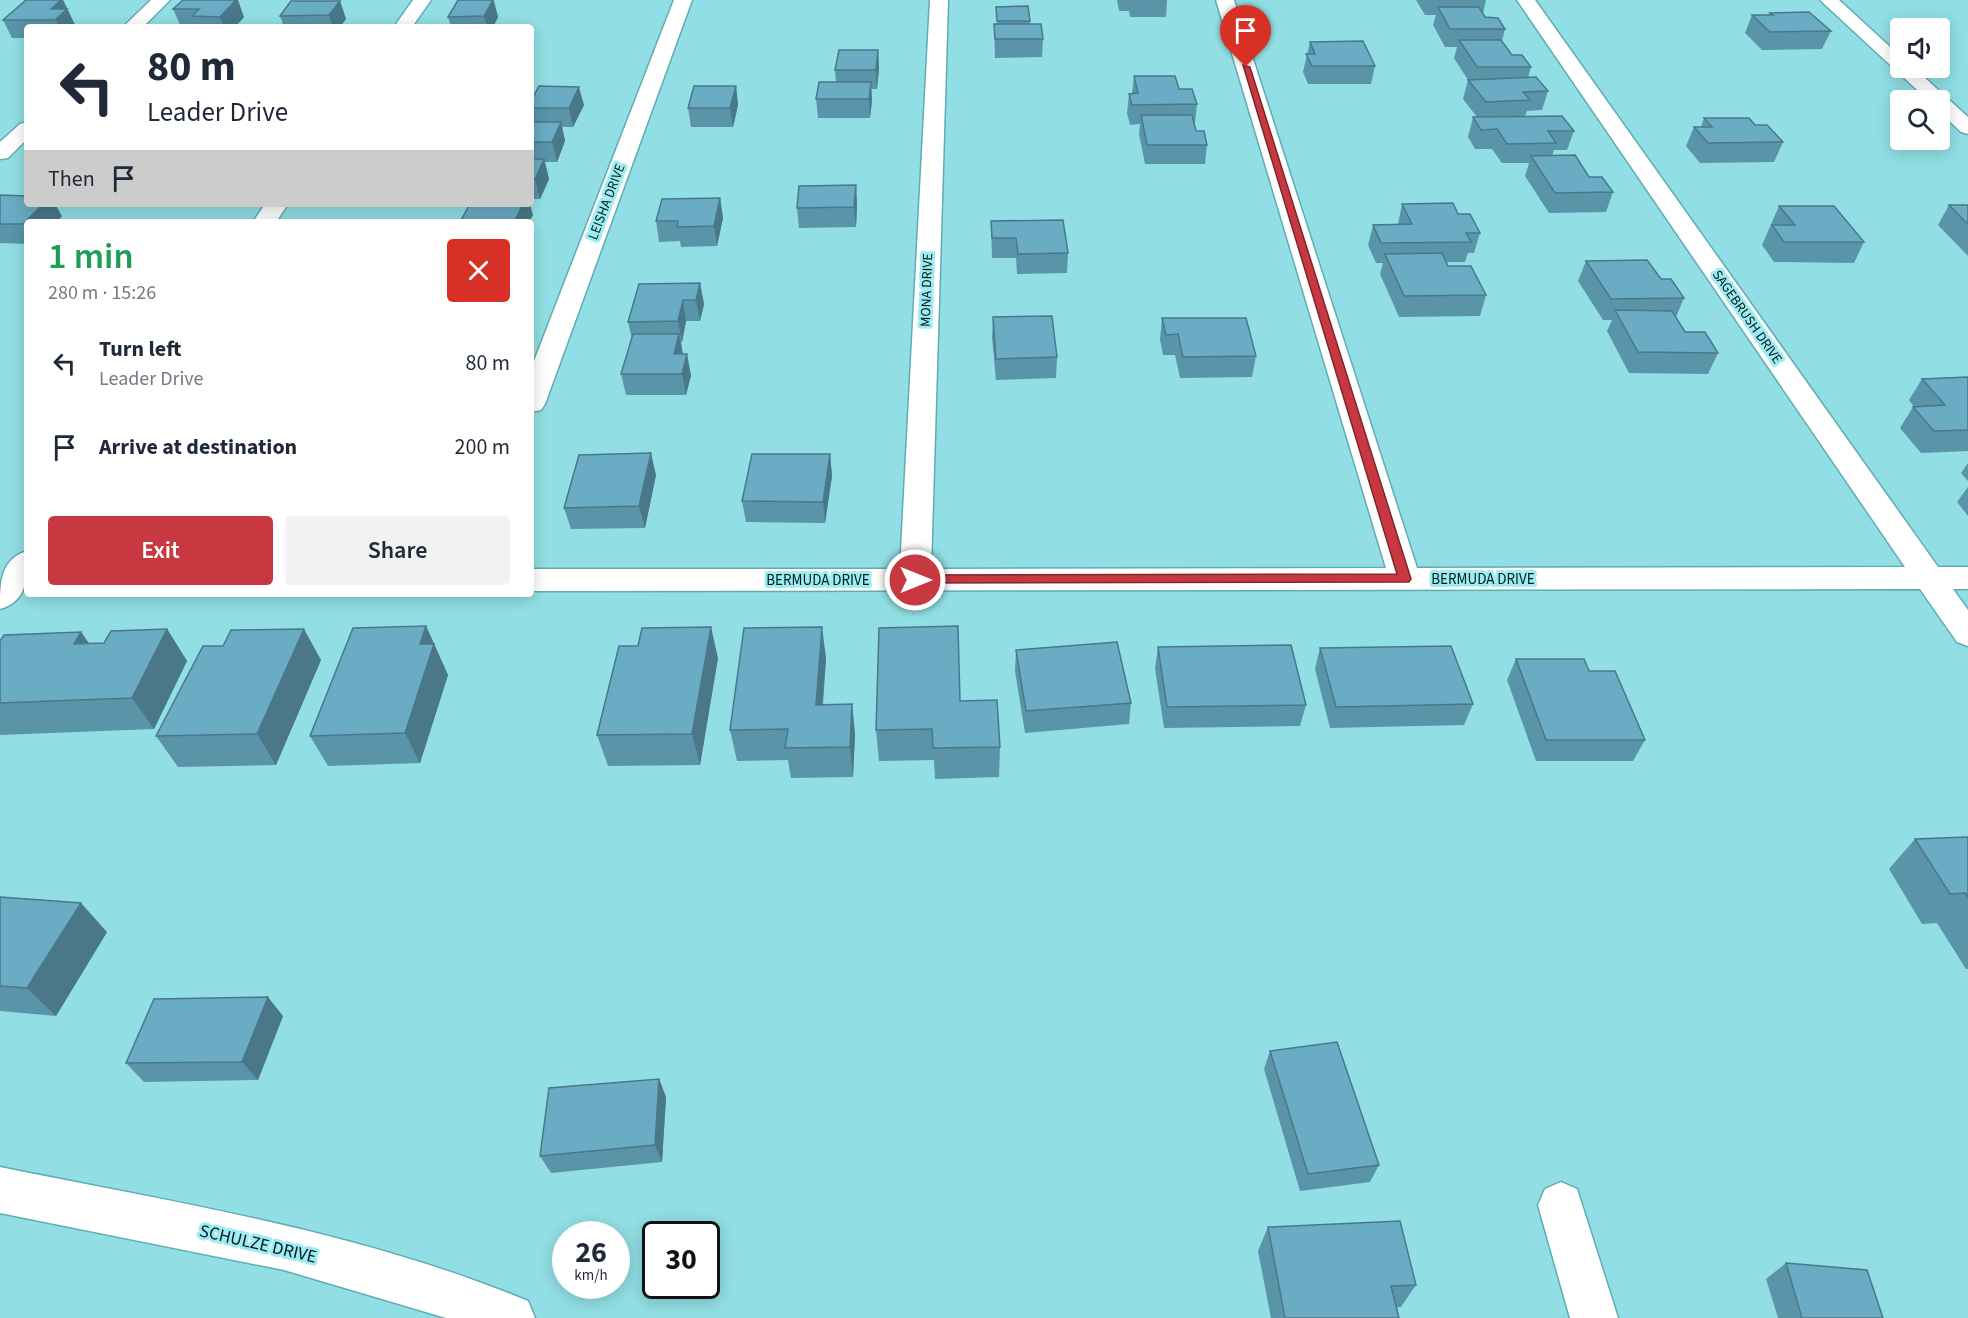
<!DOCTYPE html>
<html lang="en">
<head>
<meta charset="utf-8">
<style>
  :root { --surface:#fff; --page:#f2f2f3; --text:#1f2937; --muted:#747a83; --accent:#c83841 }
  body { margin:0; font-family:"Source Sans 3",sans-serif; background:var(--page); color:var(--text); height:100vh; display:flex; flex-direction:column; font-size:22px; white-space:nowrap }
  * { box-sizing:border-box; margin:0 }
  p { font-size:20px; color:var(--muted) }
  .icon { flex:none; width:33px; height:33px; fill:none; stroke:currentColor; stroke-width:2; stroke-linecap:round; stroke-linejoin:round }
  .map { position:relative; flex:1; overflow:hidden }
  .details { position:absolute; left:24px; top:219px; width:510px; height:378px; display:flex; flex-direction:column; background:var(--surface); border-radius:6px; box-shadow:0 3px 15px #0003 }
  .details>* { flex:none }
  .guide { position:absolute; left:24px; top:24px; width:510px; height:183px; border-radius:6px; box-shadow:0 3px 15px #0003; background:#fff; color:var(--text); overflow:hidden }
  .buttons { position:absolute; left:1890px; top:18px; display:grid; gap:12px }
  .buttons a { display:grid; place-items:center; width:60px; height:60px; border-radius:6px; background:var(--surface); box-shadow:0 3px 15px #0003; font-size:30px }
  .speed { position:absolute; left:552px; top:1221px; display:flex; gap:12px; font-size:30px; font-weight:700; text-align:center }
  .speed>* { display:grid; place-content:center; width:78px; height:78px; border-radius:50%; background:var(--surface); box-shadow:0 3px 15px #0003; line-height:1 }
  .speed small { font-size:15px; font-weight:400 }
  .speed .limit { border:3px solid #111; border-radius:9px; background:#fff; color:#111 }
  .pin { position:absolute; display:grid; place-items:center; width:51px; height:51px; color:#fff; margin:-62px -26px; border-radius:50% 50% 50% 0; rotate:-45deg; box-shadow:0 0 6px #0007 }
  .pin .icon { rotate:45deg }
  .me { position:absolute; width:66px; margin:-33px; rotate:90deg; stroke-linejoin:round; filter:drop-shadow(0 0 4px #0008) }
  .turn { display:flex; align-items:center; gap:21px; height:126px; padding:0 24px; font-size:27px }
  .turn .icon { width:78px; height:78px; stroke-width:2.5 }
  .turn b { display:block; font-size:42px; line-height:51px }
  .then { display:flex; align-items:center; height:57px; padding:0 24px; background:#0003; gap:12px; font-size:22px }
  .round { display:grid; place-items:center; flex:none; width:63px; height:63px; border-radius:6px; background:var(--page) }
  .summary { display:flex; align-items:center; justify-content:space-between; height:102px; padding:0 24px }
  h1 { font-size:36px; font-weight:600; line-height:45px; color:#1e9e55 }
  .cta { display:flex; gap:12px; margin-top:auto; padding:12px 24px }
  .cta a { flex:1; height:69px; border-radius:6px; background:var(--accent); color:#fff; font-size:24px; font-weight:600; line-height:69px; text-align:center }
  .cta a+a { background:var(--page); color:var(--text) }
  ul { padding:0; list-style:none }
  li { display:flex; align-items:center; gap:18px; height:84px; padding:0 24px }
  li div { flex:1 }
  li b { display:block; font-size:22px }
  li em { font-style:normal }
  .map>svg:first-child { display:block }
  .lines { fill:none; stroke-linecap:round; stroke-linejoin:round }
  .street-casing { stroke:#5facb2; stroke-width:3 }
  .street { fill:#fff; fill-rule:evenodd }
  .wall { fill:#5a94a9 }
  .shaded-wall { fill:#4a7889 }
  .building { fill:#69acc4; stroke:#4a7889; stroke-width:1.5 }
  .route { fill:#c83841; stroke:#82242a; stroke-width:1.5 }
  .labels { text-anchor:middle; dominant-baseline:central; stroke-width:6; stroke-linejoin:round; paint-order:stroke }
  .far-street-label { font-size:14px; fill:#001b1d; stroke:#9eecf2 }
  .street-label { font-size:15px; fill:#001b1d; stroke:#9eecf2 }
  .near-street-label { font-size:18px; fill:#001b1d; stroke:#9eecf2 }
</style>
</head>
<body>
<div class="map">
<svg width="1968" height="1318" viewBox="0 0 1968 1318">
  <rect width="100%" height="100%" fill="#91dfe4"/>
  <g class="lines">
    <defs>
      <path id="street" d="M 151,0 L 170,0 L 143,27 L 123,27 Z
        M 413,0 L 431,0 L 412,27 L 394,27 Z
        M 674,0 L 692,0 L 545,404 L 541,410 L 531,412 L 531,369 Z
        M 930,0 L 948,0 L 931,569 L 1386,568 L 1216,0 L 1234,0 L 1417,568 L 1905,567 L 1517,0 L 1535,0 L 1938,567 L 1968,567 L 1968,589 L 1953,589 L 1968,610 L 1968,646 L 1957,642 L 1920,589 L 531,591 L 531,569 L 900,569 Z
        M 1820,0 L 1839,0 L 1900,56 L 1900,68 L 1914,68 L 1968,117 L 1968,134 L 1961,132 L 1940,112 L 1940,100 L 1928,100 Z
        M 27,122 L 27,139 L 8,158 L 0,159 L 0,142 L 20,124 Z
        M 265,204 L 288,204 L 276,222 L 253,222 Z
        M 27,551 C 27,575 29,601 0,609 C 0,584 0,559 27,551 Z
        M 0,1167 C 178,1203 359,1231 528,1301 L 535,1318 L 446,1318 L 284,1270 L 0,1213 Z
        M 1561,1182 L 1577,1189 L 1618,1318 L 1570,1318 L 1538,1205 L 1545,1189 Z"/>
    </defs>
    <!-- street casing -->
    <use href="#street" class="street-casing"/>
    <!-- street -->
    <use href="#street" class="street"/>
  </g>
  <!-- wall -->
  <path class="wall" d="M 26,0 L 63,0 L 76,27 L 27,27 L 27,38 L 12,38 L 3,20 Z
    M 183,0 L 244,17 L 235,27 L 181,27 L 173,9 Z
    M 458,0 L 494,0 L 498,17 L 493,27 L 451,27 L 448,17 Z
    M 1117,0 L 1167,0 L 1166,17 L 1130,17 L 1129,11 L 1119,11 Z
    M 1416,0 L 1486,0 L 1483,13 L 1485,17 L 1505,29 L 1502,41 L 1512,55 L 1531,67 L 1528,78 L 1548,91 L 1542,110 L 1527,111 L 1525,116 L 1574,131 L 1567,150 L 1554,150 L 1552,156 L 1589,177 L 1613,192 L 1606,212 L 1549,213 L 1525,176 L 1529,163 L 1502,163 L 1492,149 L 1475,149 L 1468,137 L 1473,117 L 1477,117 L 1463,99 L 1468,80 L 1454,58 L 1457,47 L 1445,47 L 1433,25 L 1436,15 L 1425,15 Z
    M 340,1 L 346,19 L 340,27 L 284,27 L 280,16 Z
    M 996,7 L 1030,21 L 1030,24 L 1043,39 L 1042,57 L 995,58 L 994,24 L 997,24 Z
    M 1770,13 L 1831,31 L 1822,49 L 1762,50 L 1745,33 L 1752,15 L 1769,15 Z
    M 1310,42 L 1375,66 L 1371,84 L 1308,84 L 1303,72 Z
    M 878,50 L 879,68 L 877,89 L 871,89 L 872,100 L 870,118 L 818,118 L 816,99 L 836,82 L 835,70 Z
    M 1134,76 L 1179,89 L 1197,104 L 1195,123 L 1194,123 L 1196,131 L 1207,145 L 1205,164 L 1145,164 L 1139,134 L 1140,124 L 1130,125 L 1127,113 L 1129,94 L 1132,94 Z
    M 736,86 L 738,105 L 733,127 L 691,127 L 688,108 Z
    M 531,101 L 584,105 L 573,127 L 562,127 L 565,141 L 557,162 L 545,162 L 549,179 L 540,199 L 531,199 Z
    M 1704,118 L 1755,125 L 1783,142 L 1774,162 L 1700,163 L 1686,146 L 1694,127 L 1701,127 Z
    M 856,185 L 857,205 L 856,227 L 799,228 L 797,208 Z
    M 0,195 L 62,216 L 56,222 L 27,222 L 27,244 L 0,243 Z
    M 720,198 L 723,218 L 717,246 L 681,247 L 680,241 L 659,242 L 656,221 Z
    M 1402,204 L 1458,214 L 1480,233 L 1474,253 L 1468,253 L 1465,262 L 1446,262 L 1448,266 L 1486,295 L 1480,316 L 1399,317 L 1380,274 L 1383,263 L 1376,263 L 1368,245 L 1373,225 L 1398,224 Z
    M 1949,205 L 1968,205 L 1968,256 L 1938,225 Z
    M 1779,206 L 1864,242 L 1854,263 L 1774,262 L 1762,245 Z
    M 991,221 L 1068,253 L 1067,273 L 1017,274 L 1016,258 L 992,258 Z
    M 1586,261 L 1661,279 L 1684,298 L 1676,317 L 1685,332 L 1718,353 L 1708,374 L 1629,373 L 1607,331 L 1612,320 L 1603,320 L 1578,281 Z
    M 700,283 L 704,304 L 700,321 L 686,321 L 682,342 L 681,342 L 683,354 L 691,375 L 686,395 L 626,395 L 621,374 L 632,339 L 628,322 Z
    M 993,317 L 1057,357 L 1056,378 L 996,380 L 992,338 Z
    M 1162,318 L 1256,356 L 1252,377 L 1180,378 L 1175,355 L 1163,355 L 1160,339 Z
    M 1968,377 L 1968,451 L 1921,453 L 1900,428 L 1913,407 L 1914,407 L 1909,400 L 1922,379 Z
    M 830,454 L 832,476 L 825,523 L 746,522 L 742,501 Z
    M 1968,463 L 1968,481 L 1961,473 Z
    M 656,475 L 645,528 L 571,529 L 564,508 Z
    M 1968,487 L 1968,516 L 1957,502 Z
    M 426,626 L 448,675 L 420,763 L 328,766 L 310,736 Z
    M 167,629 L 187,661 L 154,729 L 0,735 L 0,641 L 81,632 L 89,644 L 104,643 Z
    M 1158,647 L 1306,705 L 1300,726 L 1164,728 L 1155,668 Z
    M 1320,648 L 1473,704 L 1464,725 L 1330,728 L 1315,669 Z
    M 1016,650 L 1131,703 L 1129,724 L 1025,733 L 1015,671 Z
    M 718,658 L 700,765 L 608,766 L 597,735 Z
    M 826,658 L 823,705 L 852,704 L 855,735 L 853,777 L 791,778 L 788,760 L 737,761 L 730,730 Z
    M 1516,659 L 1589,671 L 1645,740 L 1633,761 L 1536,761 L 1507,680 Z
    M 321,660 L 276,765 L 178,767 L 156,736 Z
    M 960,701 L 1000,747 L 999,777 L 935,779 L 934,760 L 879,761 L 876,730 Z
    M 1968,837 L 1968,969 L 1966,969 L 1937,923 L 1922,924 L 1889,869 L 1915,839 Z
    M 0,897 L 107,932 L 56,1016 L 0,1011 Z
    M 283,1016 L 258,1080 L 144,1082 L 126,1063 Z
    M 1270,1051 L 1379,1165 L 1370,1182 L 1300,1191 L 1264,1069 Z
    M 659,1079 L 666,1097 L 662,1162 L 551,1173 L 540,1156 Z
    M 1268,1227 L 1416,1285 L 1401,1307 L 1397,1307 L 1399,1318 L 1271,1318 L 1258,1251 Z
    M 1786,1263 L 1883,1318 L 1778,1318 L 1766,1279 Z"/>
  <!-- shaded-wall -->
  <path class="shaded-wall" d="M 61,0 L 63,0 L 76,27 L 59,27 L 51,9 Z
    M 236,0 L 238,0 L 244,17 L 235,27 L 224,27 L 220,17 Z
    M 493,0 L 498,17 L 493,27 L 487,27 L 484,16 Z
    M 340,1 L 346,19 L 340,27 L 333,27 L 329,15 Z
    M 878,50 L 879,68 L 877,89 L 876,70 Z
    M 871,82 L 872,100 L 870,118 L 869,99 Z
    M 736,86 L 738,105 L 733,127 L 730,108 Z
    M 579,87 L 584,105 L 573,127 L 569,108 Z
    M 561,122 L 565,141 L 557,162 L 552,142 Z
    M 544,159 L 549,179 L 540,199 L 535,179 Z
    M 856,185 L 857,205 L 856,227 L 854,207 Z
    M 720,198 L 723,218 L 717,246 L 714,226 Z
    M 43,204 L 55,204 L 62,216 L 56,222 L 27,222 L 27,230 L 23,224 Z
    M 523,204 L 530,204 L 533,215 L 529,222 L 514,222 Z
    M 700,283 L 704,304 L 700,321 L 696,300 Z
    M 683,300 L 686,321 L 682,342 L 678,321 Z
    M 679,334 L 683,355 L 678,375 L 674,354 Z
    M 687,354 L 691,375 L 686,395 L 682,374 Z
    M 651,453 L 656,475 L 645,528 L 639,506 Z
    M 830,454 L 832,476 L 825,523 L 823,502 Z
    M 426,626 L 448,675 L 420,763 L 405,733 L 420,644 Z
    M 711,627 L 718,658 L 700,765 L 692,734 Z
    M 822,627 L 826,658 L 820,736 L 816,705 Z
    M 167,629 L 187,661 L 154,729 L 132,698 Z
    M 304,629 L 321,660 L 276,765 L 257,734 Z
    M 81,632 L 103,663 L 74,644 Z
    M 852,704 L 855,735 L 853,777 L 850,747 Z
    M 81,903 L 107,932 L 56,1016 L 27,988 Z
    M 268,997 L 283,1016 L 258,1080 L 242,1062 Z
    M 659,1079 L 666,1097 L 662,1162 L 655,1145 Z"/>
  <!-- building -->
  <path class="building" d="M 26,0 L 61,0 L 51,9 L 67,9 L 55,20 L 3,20 Z
    M 183,0 L 236,0 L 220,17 L 192,16 L 199,9 L 173,9 Z
    M 458,0 L 493,0 L 484,16 L 448,17 Z
    M 291,1 L 340,1 L 329,15 L 280,16 Z
    M 1028,6 L 1030,21 L 997,21 L 996,7 Z
    M 1438,7 L 1479,7 L 1485,17 L 1498,18 L 1505,29 L 1450,29 Z
    M 1809,12 L 1831,31 L 1770,32 L 1752,15 L 1773,15 L 1770,13 Z
    M 994,24 L 1041,24 L 1043,39 L 995,39 Z
    M 1459,40 L 1501,40 L 1512,55 L 1522,55 L 1531,67 L 1477,67 Z
    M 1363,41 L 1375,66 L 1312,66 L 1306,54 L 1315,54 L 1310,42 Z
    M 839,50 L 878,50 L 876,70 L 835,70 Z
    M 1134,76 L 1175,76 L 1179,89 L 1192,89 L 1197,104 L 1132,105 L 1129,94 L 1138,93 Z
    M 1536,77 L 1548,91 L 1523,92 L 1530,100 L 1486,102 L 1468,80 Z
    M 819,82 L 871,82 L 869,99 L 816,99 Z
    M 539,86 L 579,87 L 569,108 L 531,108 L 531,101 Z
    M 694,86 L 736,86 L 730,108 L 688,108 Z
    M 1141,115 L 1192,115 L 1196,131 L 1204,131 L 1207,145 L 1147,145 Z
    M 1562,116 L 1574,131 L 1548,131 L 1556,143 L 1507,144 L 1497,129 L 1481,130 L 1473,117 Z
    M 1704,118 L 1749,118 L 1755,125 L 1767,125 L 1783,142 L 1708,143 L 1694,127 L 1712,127 Z
    M 531,122 L 561,122 L 552,142 L 531,142 Z
    M 1575,155 L 1589,177 L 1602,177 L 1613,192 L 1555,193 L 1531,156 Z
    M 531,159 L 544,159 L 535,179 L 531,179 Z
    M 856,185 L 854,207 L 797,208 L 799,186 Z
    M 0,195 L 27,196 L 27,204 L 43,204 L 23,224 L 0,224 Z
    M 720,198 L 714,226 L 677,227 L 678,221 L 656,221 L 662,199 Z
    M 1453,203 L 1458,214 L 1470,214 L 1480,233 L 1466,233 L 1471,242 L 1381,243 L 1373,225 L 1412,224 L 1402,204 Z
    M 470,204 L 523,204 L 514,222 L 460,222 Z
    M 1949,205 L 1968,205 L 1968,224 Z
    M 1779,206 L 1834,206 L 1864,242 L 1784,242 L 1772,225 L 1795,225 Z
    M 1063,220 L 1068,253 L 1018,254 L 1016,238 L 992,238 L 991,221 Z
    M 1442,253 L 1448,266 L 1471,266 L 1486,295 L 1404,296 L 1385,254 Z
    M 1647,260 L 1661,279 L 1671,279 L 1684,298 L 1611,299 L 1586,261 Z
    M 700,283 L 696,300 L 683,300 L 678,321 L 628,322 L 639,284 Z
    M 1615,310 L 1672,311 L 1685,332 L 1705,332 L 1718,353 L 1638,352 Z
    M 1052,316 L 1057,357 L 996,359 L 993,317 Z
    M 1162,318 L 1246,318 L 1256,356 L 1183,357 L 1178,334 L 1166,335 Z
    M 633,334 L 679,334 L 674,354 L 687,354 L 682,374 L 621,374 Z
    M 1968,377 L 1968,430 L 1934,431 L 1913,407 L 1945,405 L 1922,379 Z
    M 651,453 L 639,506 L 564,508 L 579,455 Z
    M 752,454 L 830,454 L 823,502 L 742,501 Z
    M 426,626 L 420,644 L 434,644 L 405,733 L 310,736 L 353,628 Z
    M 958,626 L 960,701 L 997,700 L 1000,747 L 933,748 L 932,729 L 876,730 L 879,628 Z
    M 711,627 L 692,734 L 597,735 L 619,646 L 638,646 L 642,628 Z
    M 822,627 L 816,705 L 852,704 L 850,747 L 785,748 L 788,729 L 730,730 L 744,628 Z
    M 167,629 L 132,698 L 0,703 L 0,641 L 4,635 L 81,632 L 74,644 L 104,643 L 111,631 Z
    M 304,629 L 257,734 L 156,736 L 203,646 L 223,646 L 231,630 Z
    M 1117,642 L 1131,703 L 1026,711 L 1016,650 Z
    M 1291,645 L 1306,705 L 1167,707 L 1158,647 Z
    M 1451,646 L 1473,704 L 1336,707 L 1320,648 Z
    M 1516,659 L 1584,659 L 1589,671 L 1615,671 L 1645,740 L 1546,740 Z
    M 1968,837 L 1968,897 L 1965,893 L 1950,894 L 1915,839 Z
    M 0,897 L 81,903 L 27,988 L 0,986 Z
    M 268,997 L 242,1062 L 126,1063 L 154,999 Z
    M 1337,1042 L 1379,1165 L 1308,1174 L 1270,1051 Z
    M 659,1079 L 655,1145 L 540,1156 L 549,1088 Z
    M 1400,1221 L 1416,1285 L 1391,1286 L 1399,1318 L 1285,1318 L 1268,1227 Z
    M 1786,1263 L 1867,1270 L 1883,1318 L 1802,1318 Z"/>
  <!-- route -->
  <path class="route" d="M 1243,65 L 1250,67 L 1411,579 L 1409,582 L 910,583 L 910,577 L 915,575 L 1397,574 Z"/>
  <g class="labels">
    <!-- far-street labels -->
    <g class="far-street-label">
      <text transform="translate(607 202) rotate(-69)">LEISHA DRIVE</text>
      <text transform="translate(927 290) rotate(-88)">MONA DRIVE</text>
      <text transform="translate(1747 317) rotate(55)">SAGEBRUSH DRIVE</text>
    </g>
    <!-- street labels -->
    <g class="street-label">
      <text x="1483" y="579">BERMUDA DRIVE</text>
      <text x="818" y="580">BERMUDA DRIVE</text>
    </g>
    <!-- near-street labels -->
    <g class="near-street-label">
      <text transform="translate(258 1244) rotate(13)">SCHULZE DRIVE</text>
    </g>
  </g>
</svg>
<div class="buttons">
<a><svg class="icon" aria-label="sound" viewBox="0 0 24 24"><path d="M4 9h4l5-4v14l-5-4H4zM17 9q2 3 0 6"/></svg></a>
<a><svg class="icon" aria-label="search" viewBox="0 0 24 24"><circle cx="10" cy="10" r="6"/><path d="M15 15l6 6"/></svg></a>
</div>
<div class="speed"><div>26<small>km/h</small></div><div class="limit">30</div></div>
<div class="pin" style="left:1246px;top:67px;background:#d93025"><svg class="icon" aria-label="arrive" viewBox="0 0 24 24"><path d="M6 21V4h12l-3 4 3 4H6"/></svg></div>
<svg class="me" style="left:915px;top:580px" viewBox="-20 -20 40 40"><circle r="17" fill="#c83841" stroke="#fff" stroke-width="3"/><path d="M0-11L8 9 0 5-8 9z" fill="#fff"/></svg>
<div class="guide">
<div class="turn"><svg class="icon" aria-label="left" viewBox="0 0 24 24"><path d="M17 20v-9H6M10 6l-5 5 5 5"/></svg><div><b>80 m</b>Leader Drive</div></div>
<div class="then">Then<svg class="icon" aria-label="arrive" viewBox="0 0 24 24"><path d="M6 21V4h12l-3 4 3 4H6"/></svg></div>
</div>
<section class="details">
<div class="summary"><div><h1>1 min</h1><p>280 m · 15:26</p></div><a class="round" style="background:#d93025;color:#fff"><svg class="icon" aria-label="close" viewBox="0 0 24 24"><path d="M6 6l12 12M18 6L6 18"/></svg></a></div>
<ul>
<li><svg class="icon" aria-label="left" viewBox="0 0 24 24"><path d="M17 20v-9H6M10 6l-5 5 5 5"/></svg><div><b>Turn left</b><p>Leader Drive</p></div><em>80 m</em></li>
<li><svg class="icon" aria-label="arrive" viewBox="0 0 24 24"><path d="M6 21V4h12l-3 4 3 4H6"/></svg><div><b>Arrive at destination</b></div><em>200 m</em></li>
</ul>
<div class="cta"><a>Exit</a><a>Share</a></div>
</section>
</div>
</body>
</html>
